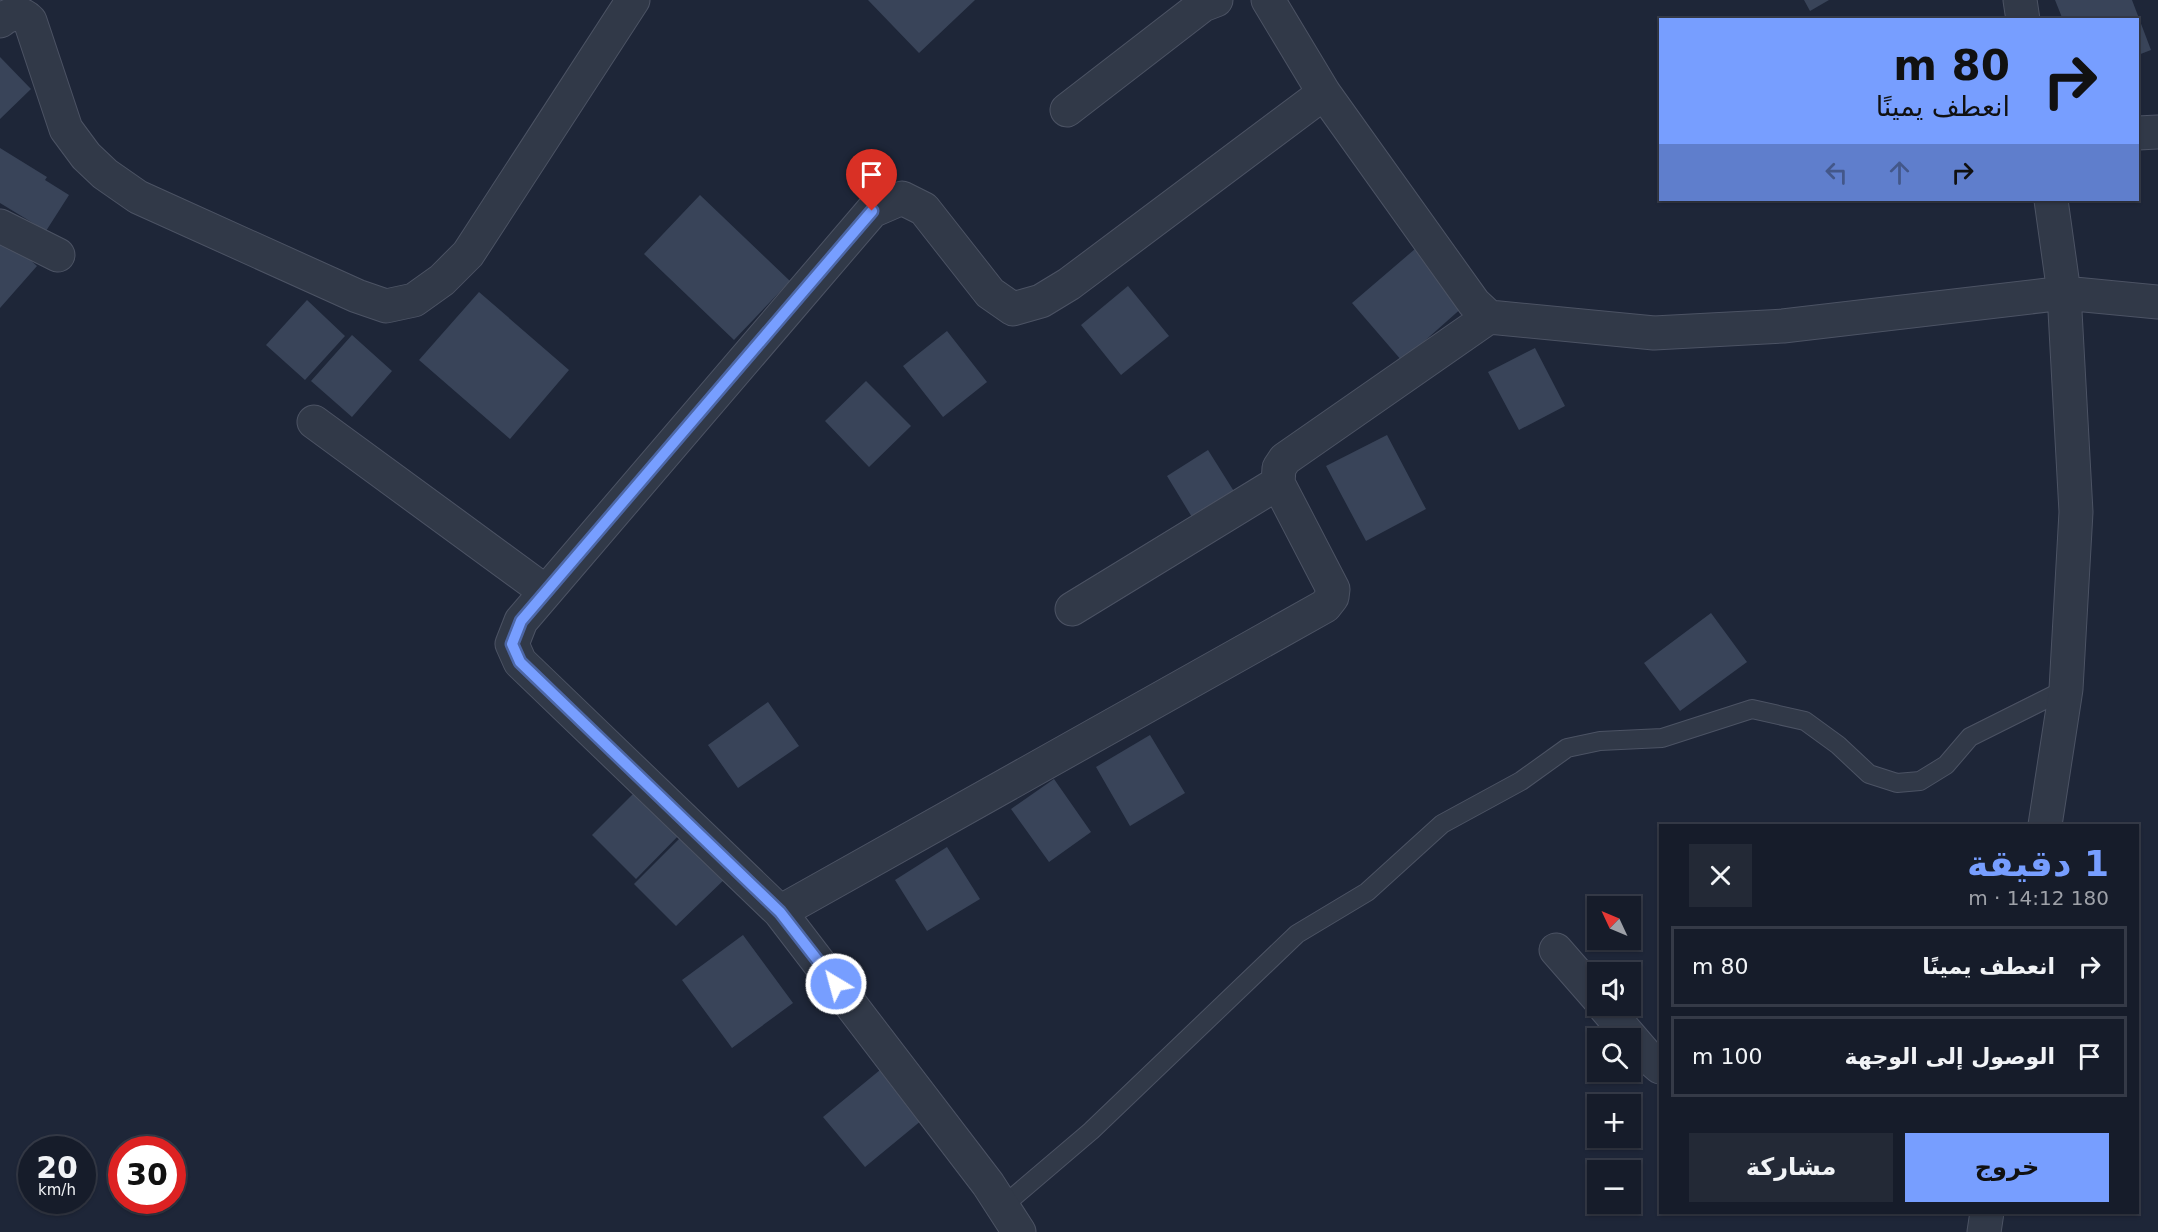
<!DOCTYPE html>
<html lang="ar">
<head>
<meta charset="utf-8">
<style>
  :root { --surface:#161c2a; --page:#232936; --text:#f1f3f6; --muted:#9ea1a8; --line:#353a47; --accent:#779eff }
  body { margin:0; font-family:"DejaVu Sans","Noto Sans Arabic",sans-serif; background:var(--page); color:var(--text); direction:rtl; height:100vh; display:flex; flex-direction:column; font-size:22px; white-space:nowrap }
  * { box-sizing:border-box; margin:0 }
  p { font-size:20px; color:var(--muted) }
  .icon { flex:none; width:33px; height:33px; fill:none; stroke:currentColor; stroke-width:2; stroke-linecap:round; stroke-linejoin:round }
  .map { position:relative; flex:1; overflow:hidden; direction:ltr }
  .details { position:absolute; left:1659px; top:824px; width:480px; height:390px; display:flex; flex-direction:column; background:var(--surface); border-radius:0px; box-shadow:0 2px 4px #0004,0 0 0 2px var(--line); direction:rtl }
  .details>* { flex:none }
  .top-card { position:absolute; left:1659px; top:18px; width:480px; height:183px; border-radius:0px; box-shadow:0 2px 4px #0004,0 0 0 2px var(--line); direction:rtl; background:#779eff; color:#111; overflow:hidden }
  .needle { width:39px; rotate:314deg }
  .buttons { position:absolute; left:1587px; top:896px; display:grid; gap:12px }
  .buttons a { display:grid; place-items:center; width:54px; height:54px; border-radius:0px; background:var(--surface); box-shadow:0 2px 4px #0004,0 0 0 2px var(--line); font-size:30px }
  .speed { position:absolute; left:18px; top:1136px; display:flex; gap:12px; font-size:30px; font-weight:700; text-align:center }
  .speed>* { display:grid; place-content:center; width:78px; height:78px; border-radius:50%; background:var(--surface); box-shadow:0 2px 4px #0004,0 0 0 2px var(--line); line-height:1 }
  .speed small { font-size:15px; font-weight:400 }
  .speed .limit { border:9px solid #d22; background:#fff; color:#111 }
  .pin { position:absolute; display:grid; place-items:center; width:51px; height:51px; color:#fff; margin:-62px -26px; border-radius:50% 50% 50% 0; rotate:-45deg; box-shadow:0 0 6px #0007 }
  .pin .icon { rotate:45deg }
  .me { position:absolute; width:66px; margin:-33px; rotate:323deg; stroke-linejoin:round; filter:drop-shadow(0 0 4px #0008) }
  .turn { display:flex; align-items:center; gap:21px; height:126px; padding:0 30px; font-size:27px }
  .turn .icon { width:78px; height:78px; stroke-width:2.5 }
  .turn b { display:block; font-size:42px; line-height:51px }
  .lanes { display:flex; align-items:center; height:57px; padding:0 30px; background:#0003; justify-content:center; gap:30px; direction:ltr }
  .lanes .off { opacity:.35 }
  .round { display:grid; place-items:center; flex:none; width:63px; height:63px; border-radius:0px; background:var(--page) }
  .head { display:flex; align-items:center; justify-content:space-between; height:102px; padding:0 30px }
  h1 { font-size:36px; font-weight:700; line-height:45px; color:var(--accent) }
  .primary-button { display:flex; gap:12px; margin-top:auto; padding:12px 30px }
  .primary-button a { flex:1; height:69px; border-radius:0px; background:var(--accent); color:#111; font-size:24px; font-weight:700; line-height:69px; text-align:center }
  .primary-button a+a { background:var(--page); color:var(--text) }
  ul { padding:0; list-style:none }
  li { display:flex; align-items:center; gap:18px; height:81px; margin:0 12px 9px; padding:0 18px; border:3px solid var(--line); border-radius:0px }
  li div { flex:1 }
  li b { display:block; font-size:22px }
  li em { font-style:normal }
  .map>svg:first-child { display:block }
  .building { fill:#394459 }
  .lines { fill:none; stroke-linecap:round; stroke-linejoin:round }
  .service-casing { stroke:#4c5364; stroke-width:20 }
  .minor-casing { stroke:#4c5364; stroke-width:35 }
  .service { stroke:#313948; stroke-width:18 }
  .minor { stroke:#313948; stroke-width:33 }
  .route-casing { stroke:#4d67a6; stroke-width:15 }
  .route { stroke:#779eff; stroke-width:10 }
</style>
</head>
<body>
<div class="map">
<svg width="2158" height="1232" viewBox="0 0 2158 1232">
  <rect width="100%" height="100%" fill="#1e2638"/>
  <!-- building -->
  <path class="building" d="M 868,0 L 975,0 L 919,53 Z
    M 1804,0 L 1829,0 L 1810,11 Z
    M 2055,0 L 2132,0 L 2151,50 L 2138,55 L 2138,20 L 2063,20 Z
    M 0,57 L 31,89 L 0,119 Z
    M 0,148 L 47,177 L 45,180 L 69,195 L 46,231 L 0,203 Z
    M 700,195 L 790,281 L 734,340 L 644,254 Z
    M 0,233 L 37,266 L 0,308 Z
    M 1415,249 L 1464,306 L 1402,361 L 1352,303 Z
    M 1128,286 L 1169,336 L 1121,375 L 1081,325 Z
    M 479,292 L 569,370 L 510,439 L 419,360 Z
    M 307,300 L 345,336 L 305,380 L 266,345 Z
    M 947,331 L 987,382 L 943,417 L 903,366 Z
    M 352,335 L 392,371 L 352,417 L 311,381 Z
    M 1535,348 L 1565,406 L 1519,430 L 1488,372 Z
    M 866,381 L 911,426 L 869,467 L 825,421 Z
    M 1387,435 L 1426,509 L 1366,541 L 1326,466 Z
    M 1208,450 L 1240,501 L 1198,527 L 1167,476 Z
    M 1711,613 L 1747,662 L 1680,711 L 1644,663 Z
    M 768,702 L 799,746 L 738,788 L 708,745 Z
    M 1150,735 L 1185,793 L 1130,826 L 1096,767 Z
    M 1054,779 L 1091,832 L 1049,862 L 1011,809 Z
    M 639,788 L 683,831 L 636,879 L 592,835 Z
    M 686,832 L 729,875 L 676,926 L 634,884 Z
    M 947,847 L 980,899 L 927,931 L 895,880 Z
    M 743,935 L 793,1003 L 732,1048 L 682,980 Z
    M 880,1070 L 922,1120 L 865,1167 L 823,1117 Z"/>
  <g class="lines">
    <defs>
      <path id="service" d="M 1003,1206 L 1091,1131 L 1297,934 L 1367,892 L 1442,824 L 1521,781 L 1567,748 L 1600,741 L 1662,738 L 1752,709 L 1805,721 L 1838,745 L 1869,774 L 1897,783 L 1920,781 L 1946,765 L 1970,737 L 2066,689"/>
      <path id="minor" d="M 1268,0 L 1324,93 L 1474,303 L 1489,317 L 1654,333 L 1783,326 L 2064,293 L 2158,302
        M 2020,0 L 2023,20
        M 0,21 C 10,13 21,11 30,21 L 66,129 L 86,156 L 105,174 L 138,197 L 357,296 L 386,306 L 414,300 L 442,280 L 468,254 L 633,0
        M 1067,110 L 1203,5 L 1216,0
        M 2138,133 L 2158,132
        M 0,226 L 58,255
        M 314,422 L 546,592
        M 1072,609 L 1278,483
        M 2045,825 L 2066,689 L 2076,512 L 2064,293 L 2051,200
        M 780,912 L 520,662 L 512,644 L 521,621 L 872,211 L 902,198 L 924,209 L 990,293 L 1013,309 L 1041,301 L 1069,284 L 1324,93
        M 1556,950 L 1598,998
        M 1603,1005 L 1645,1054 L 1660,1067
        M 1019,1232 L 988,1184 L 780,912 L 1325,606 L 1332,597 L 1333,589 L 1278,483 L 1279,468 L 1285,459 L 1489,317
        M 1984,1232 L 1987,1212"/>
    </defs>
    <!-- service casing -->
    <use href="#service" class="service-casing"/>
    <!-- minor casing -->
    <use href="#minor" class="minor-casing"/>
    <!-- service -->
    <use href="#service" class="service"/>
    <!-- minor -->
    <use href="#minor" class="minor"/>
  </g>
  <g class="lines">
    <defs>
      <path id="route" d="M 836,984 L 780,912 L 520,662 L 512,644 L 521,621 L 872,211"/>
    </defs>
    <!-- route casing -->
    <use href="#route" class="route-casing"/>
    <!-- route -->
    <use href="#route" class="route"/>
  </g>
</svg>
<div class="buttons">
<a><svg class="needle" viewBox="-14 -14 28 28"><path d="M0-13l5 13h-10z" fill="#e53935"/><path d="M0 13l5-13h-10z" fill="#9ea1a8"/></svg></a>
<a><svg class="icon" aria-label="sound" viewBox="0 0 24 24"><path d="M4 9h4l5-4v14l-5-4H4zM17 9q2 3 0 6"/></svg></a>
<a><svg class="icon" aria-label="search" viewBox="0 0 24 24"><circle cx="10" cy="10" r="6"/><path d="M15 15l6 6"/></svg></a>
<a>+</a>
<a>−</a>
</div>
<div class="speed"><div>20<small>km/h</small></div><div class="limit">30</div></div>
<div class="pin" style="left:872px;top:211px;background:#d93025"><svg class="icon" aria-label="arrive" viewBox="0 0 24 24"><path d="M6 21V4h12l-3 4 3 4H6"/></svg></div>
<svg class="me" style="left:836px;top:984px" viewBox="-20 -20 40 40"><circle r="17" fill="#779eff" stroke="#fff" stroke-width="3"/><path d="M0-11L8 9 0 5-8 9z" fill="#fff"/></svg>
<div class="top-card">
<div class="turn"><svg class="icon" aria-label="right" viewBox="0 0 24 24"><path d="M7 20v-9h11M14 6l5 5-5 5"/></svg><div><b>80 m</b>انعطف يمينًا</div></div>
<div class="lanes"><svg class="icon off" aria-label="left" viewBox="0 0 24 24"><path d="M17 20v-9H6M10 6l-5 5 5 5"/></svg><svg class="icon off" aria-label="ahead" viewBox="0 0 24 24"><path d="M12 20V5M6 11l6-6 6 6"/></svg><svg class="icon" aria-label="right" viewBox="0 0 24 24"><path d="M7 20v-9h11M14 6l5 5-5 5"/></svg></div>
</div>
<section class="details">
<div class="head"><div><h1>1 دقيقة</h1><p>180 m · 14:12</p></div><a class="round"><svg class="icon" aria-label="close" viewBox="0 0 24 24"><path d="M6 6l12 12M18 6L6 18"/></svg></a></div>
<ul>
<li><svg class="icon" aria-label="right" viewBox="0 0 24 24"><path d="M7 20v-9h11M14 6l5 5-5 5"/></svg><div><b>انعطف يمينًا</b></div><em>80 m</em></li>
<li><svg class="icon" aria-label="arrive" viewBox="0 0 24 24"><path d="M6 21V4h12l-3 4 3 4H6"/></svg><div><b>الوصول إلى الوجهة</b></div><em>100 m</em></li>
</ul>
<div class="primary-button"><a>خروج</a><a>مشاركة</a></div>
</section>
</div>
</body>
</html>
